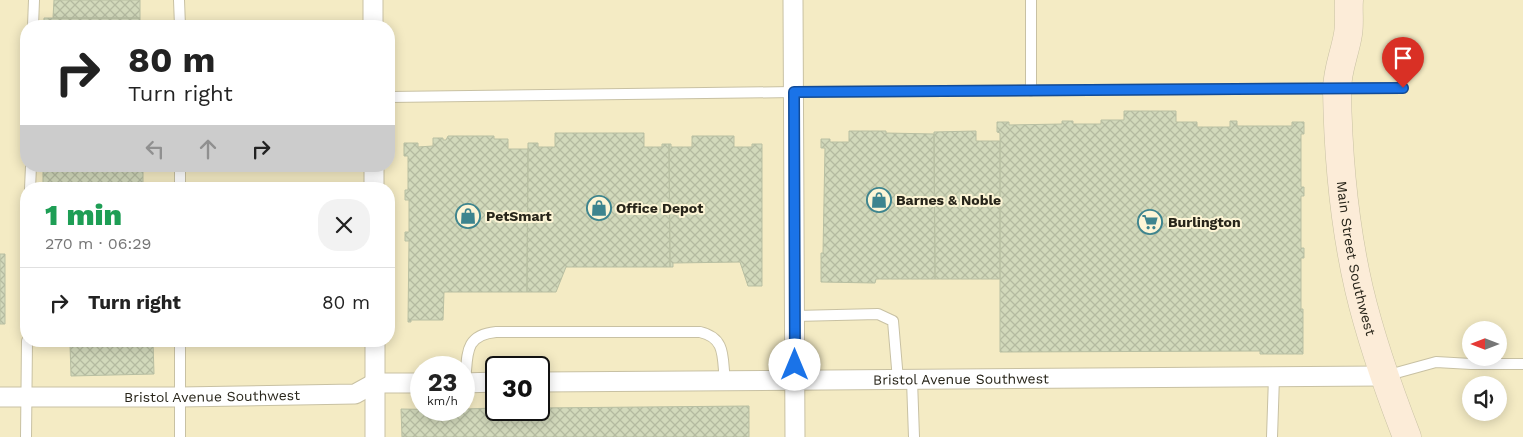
<!DOCTYPE html>
<html lang="en">
<head>
<meta charset="utf-8">
<style>
  :root { --surface:#fff; --page:#f2f2f2; --text:#222; --muted:#767676; --line:#e0e0e0 }
  body { margin:0; font-family:"Work Sans",sans-serif; background:var(--page); color:var(--text); height:100vh; display:flex; flex-direction:column; font-size:19px; white-space:nowrap }
  * { box-sizing:border-box; margin:0 }
  p { font-size:16px; color:var(--muted) }
  .icon { flex:none; width:28px; height:28px; fill:none; stroke:currentColor; stroke-width:2; stroke-linecap:round; stroke-linejoin:round }
  .map { position:relative; flex:1; overflow:hidden }
  .sheet { position:absolute; left:20px; top:182px; width:375px; height:165px; display:flex; flex-direction:column; background:var(--surface); border-radius:20px; box-shadow:0 2px 12px #0003 }
  .sheet>* { flex:none }
  .guide { position:absolute; left:20px; top:20px; width:375px; height:152px; border-radius:20px; box-shadow:0 2px 12px #0003; background:#fff; color:var(--text); overflow:hidden }
  .needle { width:32px; rotate:270deg }
  .tools { position:absolute; left:1462px; top:321px; display:grid; gap:10px }
  .tools a { display:grid; place-items:center; width:45px; height:45px; border-radius:50%; background:var(--surface); box-shadow:0 2px 12px #0003; font-size:25px }
  .speed { position:absolute; left:410px; top:356px; display:flex; gap:10px; font-size:25px; font-weight:700; text-align:center }
  .speed>* { display:grid; place-content:center; width:65px; height:65px; border-radius:50%; background:var(--surface); box-shadow:0 2px 12px #0003; line-height:1 }
  .speed small { font-size:12px; font-weight:400 }
  .speed .limit { border:2px solid #111; border-radius:8px; background:#fff; color:#111 }
  .pin { position:absolute; display:grid; place-items:center; width:42px; height:42px; color:#fff; margin:-51px -21px; border-radius:50% 50% 50% 0; rotate:-45deg; box-shadow:0 0 5px #0007 }
  .pin .icon { rotate:45deg }
  .me { position:absolute; width:55px; margin:-28px; rotate:0deg; stroke-linejoin:round; filter:drop-shadow(0 0 4px #0008) }
  .turn { display:flex; align-items:center; gap:18px; height:105px; padding:0 25px; font-size:22px }
  .turn .icon { width:65px; height:65px; stroke-width:2.5 }
  .turn b { display:block; font-size:35px; line-height:42px }
  .lanes { display:flex; align-items:center; height:48px; padding:0 25px; background:#0003; justify-content:center; gap:25px; direction:ltr }
  .lanes .off { opacity:.35 }
  .round { display:grid; place-items:center; flex:none; width:52px; height:52px; border-radius:20px; background:var(--page) }
  .summary { display:flex; align-items:center; justify-content:space-between; height:85px; padding:0 25px }
  h1 { font-size:30px; font-weight:800; line-height:38px; color:#1e9e55 }
  ul { padding:0; list-style:none }
  li { display:flex; align-items:center; gap:15px; height:70px; padding:0 25px; border-top:1px solid var(--line) }
  li div { flex:1 }
  li b { display:block; font-size:19px }
  li em { font-style:normal }
  .map>svg:first-child { display:block }
  .built { fill:#f4ebc4; fill-rule:evenodd }
  .building { fill:url(#building-cross-hatch); stroke:#b8bfa2 }
  .lines { fill:none; stroke-linecap:round; stroke-linejoin:round }
  .lane-casing { stroke:#c8c1a3; stroke-width:12 }
  .street-casing { stroke:#c8c1a3; stroke-width:21 }
  .secondary-casing { stroke:#c8c1a3; stroke-width:29 }
  .lane { stroke:#fff; stroke-width:10 }
  .street { stroke:#fff; stroke-width:19 }
  .secondary { stroke:#fcecd8; stroke-width:28 }
  .route-casing { stroke:#114b97; stroke-width:12 }
  .route { stroke:#1a73e8; stroke-width:9 }
  .labels { text-anchor:middle; dominant-baseline:central; stroke-width:4; stroke-linejoin:round; paint-order:stroke }
  .poi-label { font-size:14px; font-weight:bold; fill:#272419; stroke:#fdf5d6; text-anchor:start }
  .street-label { font-size:14px; fill:#272419; stroke:#fdf5d6 }
</style>
</head>
<body>
<div class="map">
<svg width="1523" height="437" viewBox="0 0 1523 437">
  <defs>
    <pattern id="building-cross-hatch" width="8" height="8" patternUnits="userSpaceOnUse" patternTransform="scale(1.25)"><rect width="8" height="8" fill="#d2d9bb"/><path d="M0 0l8 8M0 8l8-8" fill="none" stroke="#b4baa0"/></pattern>
  </defs>
  <rect width="100%" height="100%" fill="#fdf5d6"/>
  <!-- built -->
  <path class="built" d="M 0,0 L 1523,0 L 1523,437 L 0,437 ZM 26,26 L 389,26 L 389,166 L 26,166 ZM 26,189 L 389,189 L 389,341 L 26,341 ZM 1471,330 L 1499,330 L 1499,358 L 1471,358 ZM 421,368 L 464,368 L 464,410 L 421,410 ZM 496,368 L 539,368 L 539,410 L 496,410 ZM 1471,385 L 1499,385 L 1499,412 L 1471,412 Z"/>
  <!-- building -->
  <path class="building" d="M 54,0 L 140,0 L 140,18 L 53,18 Z
    M 44,18 L 140,18 L 140,26 L 44,26 Z
    M 1124,111 L 1176,111 L 1176,122 L 1197,122 L 1197,127 L 1230,127 L 1230,121 L 1237,121 L 1237,126 L 1292,126 L 1292,122 L 1304,122 L 1304,134 L 1301,134 L 1301,187 L 1304,187 L 1304,196 L 1301,196 L 1301,248 L 1304,248 L 1304,258 L 1301,258 L 1301,309 L 1303,309 L 1303,354 L 1260,354 L 1260,351 L 1000,352 L 1000,133 L 997,132 L 997,122 L 1009,122 L 1009,125 L 1062,124 L 1062,121 L 1073,121 L 1073,124 L 1101,124 L 1101,120 L 1124,120 Z
    M 849,131 L 886,131 L 886,133 L 934,134 L 935,279 L 876,279 L 875,283 L 821,282 L 821,253 L 823,253 L 825,148 L 821,148 L 821,139 L 830,139 L 830,142 L 849,142 Z
    M 976,131 L 976,141 L 1000,141 L 1000,279 L 935,279 L 934,132 Z
    M 555,133 L 644,133 L 644,147 L 662,147 L 662,144 L 669,144 L 670,267 L 566,267 L 556,292 L 527,292 L 528,143 L 538,143 L 538,147 L 555,147 Z
    M 448,136 L 494,136 L 494,139 L 508,139 L 508,149 L 528,149 L 527,292 L 444,292 L 443,320 L 411,320 L 411,322 L 408,322 L 409,241 L 405,241 L 405,232 L 409,232 L 409,200 L 405,200 L 405,190 L 408,190 L 408,156 L 404,156 L 404,143 L 418,143 L 418,147 L 433,146 L 433,138 L 443,138 L 443,140 L 446,140 Z
    M 692,136 L 734,136 L 734,147 L 752,147 L 752,144 L 762,144 L 762,286 L 748,286 L 740,262 L 673,263 L 673,267 L 670,267 L 669,144 L 671,144 L 671,147 L 692,147 Z
    M 64,166 L 143,166 L 143,169 L 64,168 Z
    M 43,169 L 143,169 L 143,189 L 43,189 Z
    M 0,254 L 5,254 L 5,324 L 0,324 Z
    M 44,341 L 144,341 L 144,343 L 44,344 Z
    M 153,342 L 154,374 L 71,376 L 70,344 Z
    M 749,406 L 749,437 L 402,437 L 401,409 L 464,410 L 464,409 L 496,408 L 496,410 L 539,410 L 539,408 Z"/>
  <g class="lines">
    <defs>
      <path id="lane" d="M 179,0 L 180,26
        M 1031,0 L 1031,91
        M 33,26 L 34,0
        M 389,97 L 794,92 L 1403,88
        M 180,166 L 180,189
        M 30,189 L 31,166
        M 795,316 L 878,314 L 893,321 L 898,380
        M 1385,376 L 1436,362 L 1471,364 L 1523,364
        M 912,380 L 914,437
        M 465,383 C 468,356 463,335 496,332 L 700,332 C 727,338 722,359 725,382
        M 26,437 L 27,341
        M 180,437 L 180,341
        M 1272,437 L 1274,377"/>
      <g id="street">
        <path d="M 373,0 L 373,26"/>
        <path d="M 793,0 L 795,437"/>
        <path d="M 374,166 L 374,189"/>
        <path d="M 375,341 L 375,437"/>
        <path id="s1" d="M 539,382 L 1384,376"/>
        <path d="M 464,383 L 496,382"/>
        <path id="s2" d="M 0,397 L 180,397 L 355,394 L 375,383 L 421,383"/>
      </g>
      <g id="secondary">
        <path id="s3" d="M 1349,0 C 1348,11 1350,23 1348,34 C 1345,53 1337,70 1337,90 C 1338,156 1344,224 1359,289 C 1371,340 1388,388 1407,437"/>
      </g>
    </defs>
    <!-- lane casing -->
    <use href="#lane" class="lane-casing"/>
    <!-- street casing -->
    <use href="#street" class="street-casing"/>
    <!-- secondary casing -->
    <use href="#secondary" class="secondary-casing"/>
    <!-- lane -->
    <use href="#lane" class="lane"/>
    <!-- street -->
    <use href="#street" class="street"/>
    <!-- secondary -->
    <use href="#secondary" class="secondary"/>
  </g>
  <g class="lines">
    <defs>
      <path id="route" d="M 795,365 L 794,92 L 1403,88"/>
    </defs>
    <!-- route casing -->
    <use href="#route" class="route-casing"/>
    <!-- route -->
    <use href="#route" class="route"/>
  </g>
  <!-- icons -->
  <defs>
    <symbol id="shop-ring" viewBox="-11 -11 22 22"><circle r="9.5" fill="#fdf5d6" stroke="#3d848e" stroke-width="1.5"/><path d="M-5-2.5h2.3a2.7 3.5 0 0 1 5.4 0H5L5.5 6h-11ZM-1.5-2.5h3a1.5 2.3 0 0 0-3 0Z" fill="#3d848e"/></symbol>
    <symbol id="supermarket-ring" viewBox="-11 -11 22 22"><circle r="9.5" fill="#fdf5d6" stroke="#3d848e" stroke-width="1.5"/><path d="M-6-5.5h2.5l.6 2H6L4.5 2H-2.5L-4.4-4H-6ZM-1.5 3.2a1.3 1.3 0 1 0 .1 0ZM3 3.2a1.3 1.3 0 1 0 .1 0Z" fill="#3d848e"/></symbol>
  </defs>
  <g fill-rule="evenodd">
    <use href="#shop-ring" x="865" y="186" width="28" height="28"/>
    <use href="#shop-ring" x="585" y="194" width="28" height="28"/>
    <use href="#shop-ring" x="454" y="202" width="28" height="28"/>
    <use href="#supermarket-ring" x="1136" y="208" width="28" height="28"/>
  </g>
  <g class="labels">
    <!-- poi labels -->
    <g class="poi-label">
      <text x="896" y="200">Barnes &amp; Noble</text>
      <text x="616" y="208">Office Depot</text>
      <text x="486" y="216">PetSmart</text>
      <text x="1168" y="222">Burlington</text>
    </g>
    <!-- street labels -->
    <g class="street-label">
      <text stroke="none"><textPath href="#s3" startOffset="261">Main Street Southwest</textPath></text>
      <text stroke="none"><textPath href="#s1" startOffset="422">Bristol Avenue Southwest</textPath></text>
      <text stroke="none"><textPath href="#s2" startOffset="212">Bristol Avenue Southwest</textPath></text>
    </g>
  </g>
</svg>
<div class="tools">
<a><svg class="needle" viewBox="-14 -14 28 28"><path d="M0-13l5 13h-10z" fill="#e53935"/><path d="M0 13l5-13h-10z" fill="#767676"/></svg></a>
<a><svg class="icon" aria-label="sound" viewBox="0 0 24 24"><path d="M4 9h4l5-4v14l-5-4H4zM17 9q2 3 0 6"/></svg></a>
</div>
<div class="speed"><div>23<small>km/h</small></div><div class="limit">30</div></div>
<div class="pin" style="left:1403px;top:88px;background:#d93025"><svg class="icon" aria-label="arrive" viewBox="0 0 24 24"><path d="M6 21V4h12l-3 4 3 4H6"/></svg></div>
<svg class="me" style="left:795px;top:365px" viewBox="-20 -20 40 40"><circle r="19" fill="#fff"/><path d="M0-13L10 11 0 6-10 11z" fill="#1a73e8"/></svg>
<div class="guide">
<div class="turn"><svg class="icon" aria-label="right" viewBox="0 0 24 24"><path d="M7 20v-9h11M14 6l5 5-5 5"/></svg><div><b>80 m</b>Turn right</div></div>
<div class="lanes"><svg class="icon off" aria-label="left" viewBox="0 0 24 24"><path d="M17 20v-9H6M10 6l-5 5 5 5"/></svg><svg class="icon off" aria-label="ahead" viewBox="0 0 24 24"><path d="M12 20V5M6 11l6-6 6 6"/></svg><svg class="icon" aria-label="right" viewBox="0 0 24 24"><path d="M7 20v-9h11M14 6l5 5-5 5"/></svg></div>
</div>
<section class="sheet">
<div class="summary"><div><h1>1 min</h1><p>270 m · 06:29</p></div><a class="round"><svg class="icon" aria-label="close" viewBox="0 0 24 24"><path d="M6 6l12 12M18 6L6 18"/></svg></a></div>
<ul>
<li><svg class="icon" aria-label="right" viewBox="0 0 24 24"><path d="M7 20v-9h11M14 6l5 5-5 5"/></svg><div><b>Turn right</b></div><em>80 m</em></li>
</ul>
</section>
</div>
</body>
</html>
